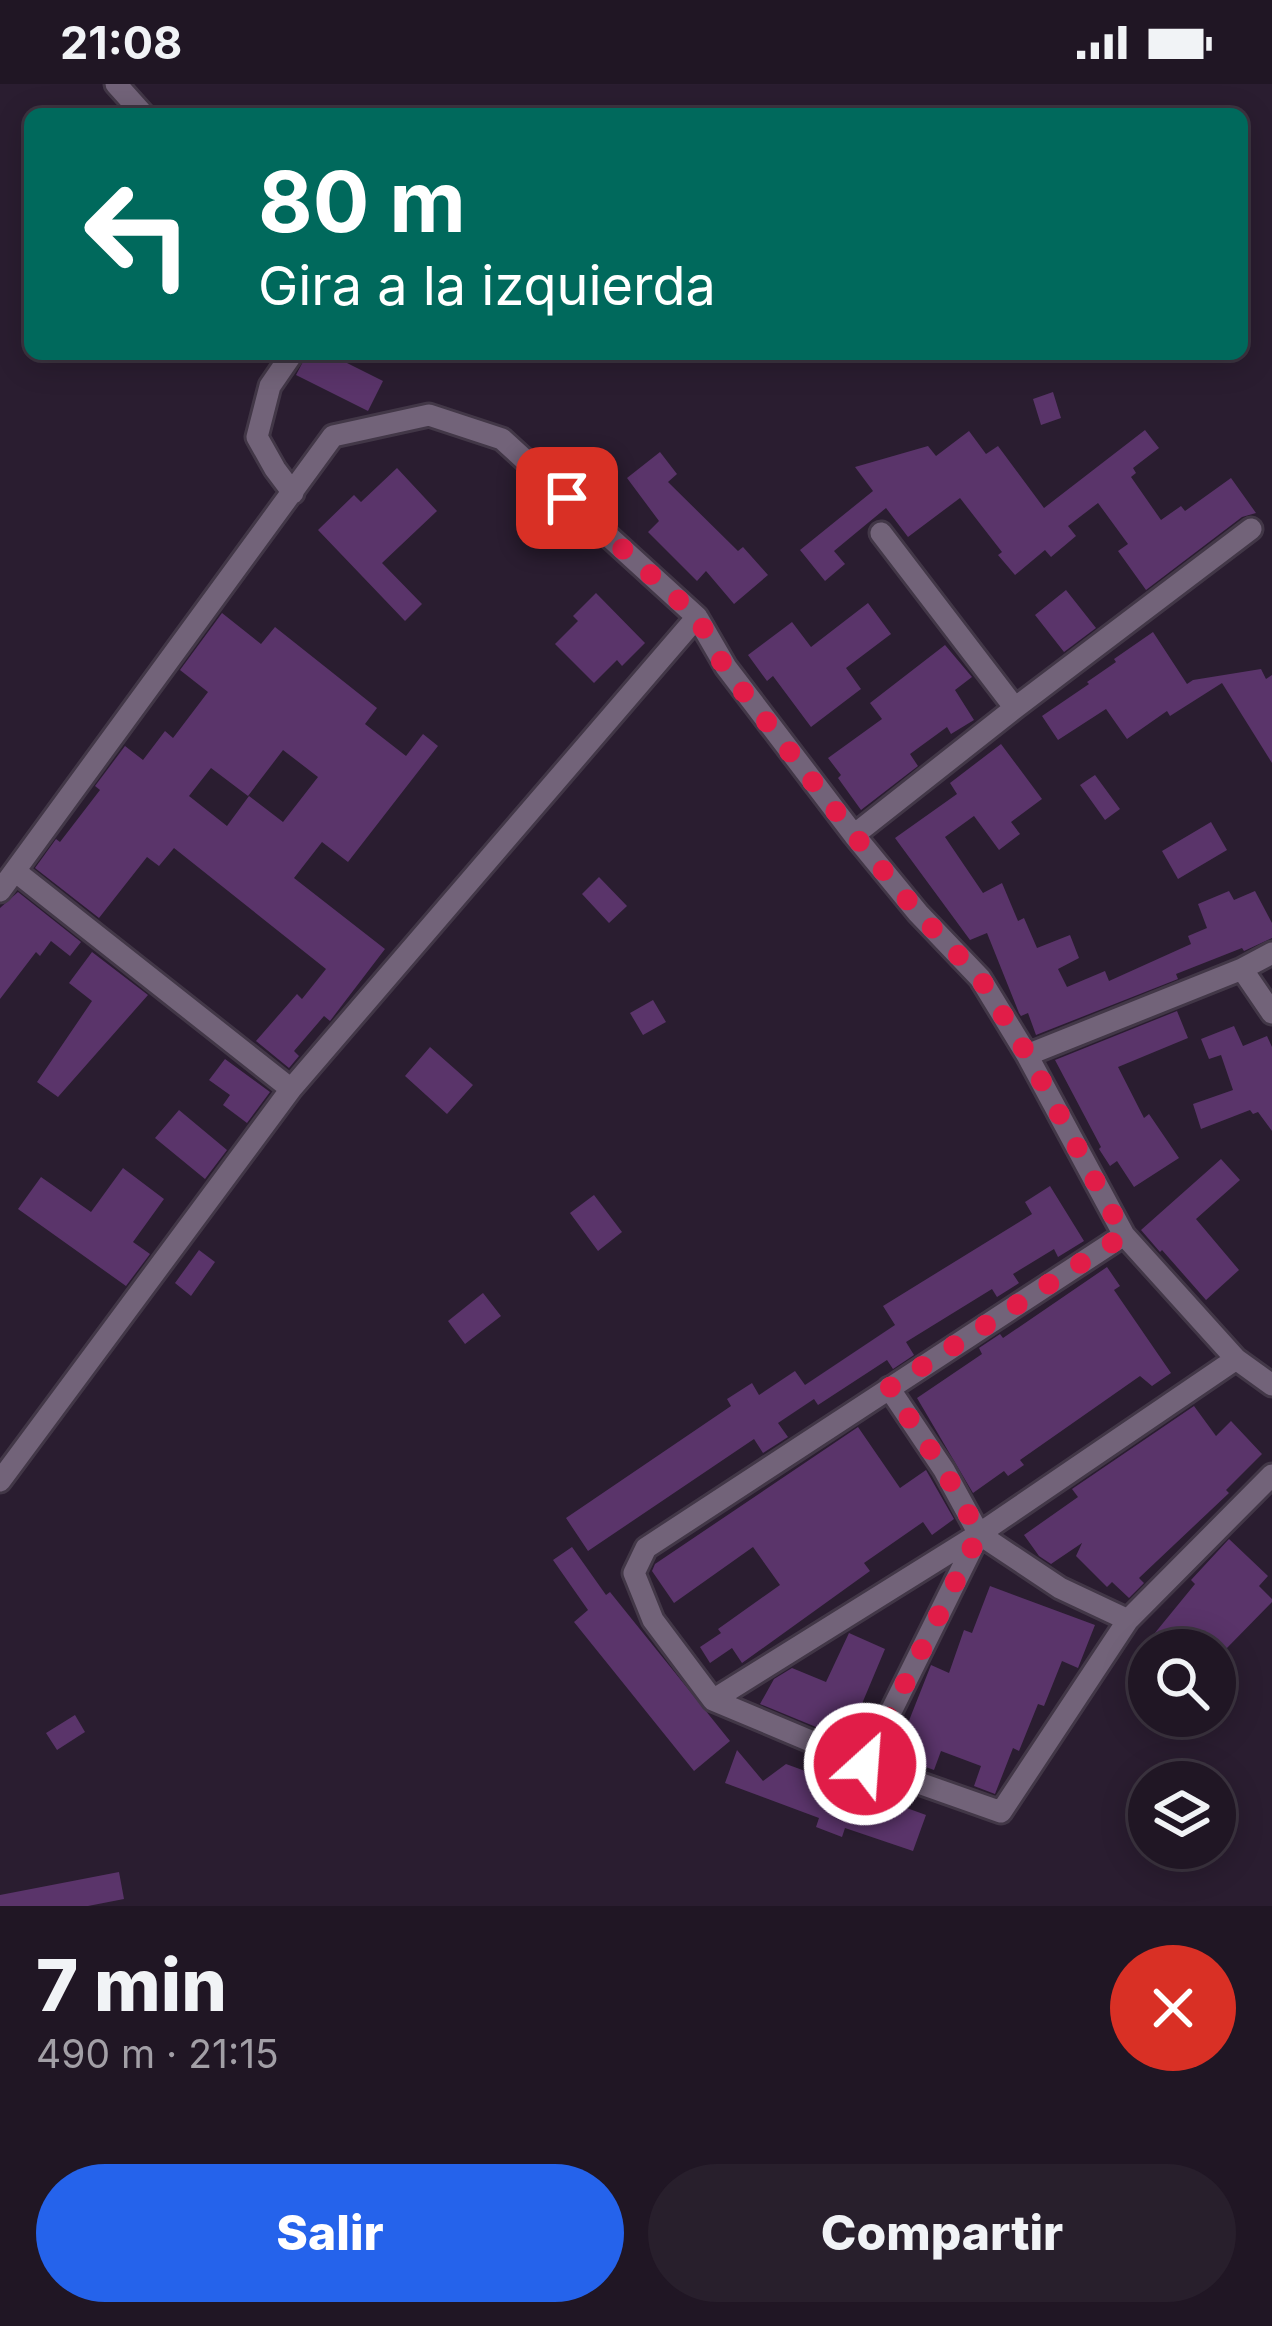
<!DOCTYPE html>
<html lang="es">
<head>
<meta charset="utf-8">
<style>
  :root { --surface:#201624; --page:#281f2c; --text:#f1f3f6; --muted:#a29fa6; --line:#3d3541; --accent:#2563eb }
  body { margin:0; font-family:Inter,sans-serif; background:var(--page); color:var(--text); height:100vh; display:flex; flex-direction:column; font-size:45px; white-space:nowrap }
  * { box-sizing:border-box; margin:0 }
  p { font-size:39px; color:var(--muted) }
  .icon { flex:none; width:66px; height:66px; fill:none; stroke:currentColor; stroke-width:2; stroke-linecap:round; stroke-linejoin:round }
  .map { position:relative; height:1822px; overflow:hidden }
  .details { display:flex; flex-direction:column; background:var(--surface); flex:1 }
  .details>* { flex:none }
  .top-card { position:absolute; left:24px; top:24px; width:1224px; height:252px; border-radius:18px; box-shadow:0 6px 30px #0003,0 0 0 3px var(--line); background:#00695c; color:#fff; overflow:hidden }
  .controls { position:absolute; left:1128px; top:1545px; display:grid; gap:24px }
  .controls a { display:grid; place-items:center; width:108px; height:108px; border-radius:50%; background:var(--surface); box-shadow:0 6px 30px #0003,0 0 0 3px var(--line); font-size:60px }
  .pin { position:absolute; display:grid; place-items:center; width:102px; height:102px; color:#fff; margin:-51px; border-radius:24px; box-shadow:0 6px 18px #0006 }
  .me { position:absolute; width:132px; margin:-66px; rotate:26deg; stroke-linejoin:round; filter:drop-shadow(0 0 9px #0008) }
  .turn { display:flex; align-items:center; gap:42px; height:252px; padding:0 36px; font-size:54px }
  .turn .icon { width:156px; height:156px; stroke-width:2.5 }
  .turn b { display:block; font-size:84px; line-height:102px }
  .round { display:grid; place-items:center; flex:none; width:126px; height:126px; border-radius:63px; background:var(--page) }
  .overview { display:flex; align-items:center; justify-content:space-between; height:204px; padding:0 36px }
  h1 { font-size:72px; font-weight:800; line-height:90px }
  .action { display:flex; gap:24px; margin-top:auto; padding:24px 36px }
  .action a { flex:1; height:138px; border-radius:72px; background:var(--accent); color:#fff; font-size:48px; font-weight:800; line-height:138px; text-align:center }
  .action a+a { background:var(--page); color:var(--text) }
  .status { display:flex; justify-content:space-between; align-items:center; height:84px; padding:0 60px; background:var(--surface); direction:ltr }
  .status svg { height:33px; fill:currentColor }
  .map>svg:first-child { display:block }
  .building { fill:#5a346a; fill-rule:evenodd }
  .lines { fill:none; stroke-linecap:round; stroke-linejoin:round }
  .street-casing { stroke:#423747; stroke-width:27 }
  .street { stroke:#726379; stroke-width:21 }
  .route { stroke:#e11d48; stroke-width:21; stroke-dasharray:0 37.8 }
</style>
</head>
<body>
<div class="status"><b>21:08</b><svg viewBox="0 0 49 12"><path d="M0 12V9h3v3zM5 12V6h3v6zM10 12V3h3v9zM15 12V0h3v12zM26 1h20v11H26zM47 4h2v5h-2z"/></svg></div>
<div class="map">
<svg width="1272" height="1822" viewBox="0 0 1272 1822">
  <rect width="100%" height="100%" fill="#2a1d30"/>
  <!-- building -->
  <path class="building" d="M 307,270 L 329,270 L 383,297 L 368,327 L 296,291 Z
    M 1053,308 L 1061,334 L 1041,341 L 1033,315 Z
    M 1145,346 L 1159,364 L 1133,384 L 1136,389 L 1131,393 L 1161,436 L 1181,422 L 1185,427 L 1231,394 L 1256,429 L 1242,433 L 1146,506 L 1118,467 L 1128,460 L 1098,419 L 1068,442 L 1076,452 L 1051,473 L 1045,466 L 1015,491 L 998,471 L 1002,468 L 960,414 L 908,453 L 886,424 L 834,467 L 845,480 L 825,497 L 800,466 L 873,407 L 855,383 L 928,362 L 936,372 L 969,347 L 986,370 L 998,362 L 1044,424 Z
    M 660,368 L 677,390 L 668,398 L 738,467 L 743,463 L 768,491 L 734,520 L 706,487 L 697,497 L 648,448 L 659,437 L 627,394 Z
    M 397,384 L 437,427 L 382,479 L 422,520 L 405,537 L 318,446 L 354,411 L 361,418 Z
    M 1066,506 L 1096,544 L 1064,568 L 1035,531 Z
    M 596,509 L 645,559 L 622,582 L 617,576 L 594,599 L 555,560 L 578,537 L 573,532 Z
    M 868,519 L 891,550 L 846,584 L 861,605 L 811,643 L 773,592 L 767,597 L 748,571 L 792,538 L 811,563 Z
    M 222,529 L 261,560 L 275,543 L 377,624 L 365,640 L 406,672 L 423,650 L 438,662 L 348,778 L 322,758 L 294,794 L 385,865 L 330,937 L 324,932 L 294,967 L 299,972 L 289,984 L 256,957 L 297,910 L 302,915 L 326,885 L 174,764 L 159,782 L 147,773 L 99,834 L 35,784 L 56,755 L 60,758 L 100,706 L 95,702 L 125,662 L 143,676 L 165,647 L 173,654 L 208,608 L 180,586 ZM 283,666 L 318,693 L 283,738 L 249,712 L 227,742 L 189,712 L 211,684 L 248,712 Z
    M 1153,548 L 1187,600 L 1193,596 L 1261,585 L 1266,595 L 1272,591 L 1272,679 L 1222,599 L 1170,632 L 1167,627 L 1127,655 L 1106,625 L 1058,656 L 1042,632 L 1089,600 L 1087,598 L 1116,578 L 1114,575 Z
    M 945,561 L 972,593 L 955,606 L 974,636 L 951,650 L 947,643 L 910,670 L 918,682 L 861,726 L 838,694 L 841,691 L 828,674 L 882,635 L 870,619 Z
    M 1001,660 L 1042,715 L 1011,738 L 1020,750 L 999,766 L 974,732 L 945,753 L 983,809 L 1002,799 L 1018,837 L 1024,834 L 1037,864 L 1070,851 L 1079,874 L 1058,885 L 1067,903 L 1105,887 L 1109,897 L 1191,860 L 1188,852 L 1207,844 L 1198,820 L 1229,807 L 1234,816 L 1255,807 L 1272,839 L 1272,854 L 1244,867 L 1242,864 L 1176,890 L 1178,895 L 1036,951 L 1028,929 L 1021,932 L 1019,929 L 987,849 L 970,856 L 895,754 L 957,710 L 950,699 Z
    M 1095,691 L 1120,725 L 1105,736 L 1080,701 Z
    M 1211,738 L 1227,766 L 1178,795 L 1162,767 Z
    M 599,793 L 627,822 L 609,839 L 582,810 Z
    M 18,808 L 81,858 L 70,872 L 51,857 L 40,872 L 36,868 L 0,915 L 0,824 Z
    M 92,868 L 148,911 L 58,1013 L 37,998 L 92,917 L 69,899 Z
    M 653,916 L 666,938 L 643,951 L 630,929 Z
    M 1177,927 L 1188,954 L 1118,983 L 1144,1034 L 1149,1030 L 1179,1074 L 1134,1103 L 1117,1077 L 1110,1082 L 1099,1065 L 1101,1063 L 1055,976 Z
    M 1234,942 L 1243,962 L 1267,952 L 1272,963 L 1272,1047 L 1258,1028 L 1253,1030 L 1250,1026 L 1201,1045 L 1193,1020 L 1233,1006 L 1221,971 L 1209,975 L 1201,955 Z
    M 430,963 L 473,1001 L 447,1030 L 405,992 Z
    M 225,975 L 270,1008 L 247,1039 L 223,1021 L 230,1011 L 209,996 Z
    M 179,1026 L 227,1066 L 205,1095 L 155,1054 Z
    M 1221,1075 L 1240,1096 L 1196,1135 L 1239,1186 L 1206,1216 L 1162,1166 L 1160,1168 L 1141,1146 Z
    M 123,1084 L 164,1115 L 133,1158 L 150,1170 L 126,1202 L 18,1125 L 41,1093 L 91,1128 Z
    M 1050,1102 L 1084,1157 L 1058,1173 L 1054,1165 L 1013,1190 L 1019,1199 L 997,1213 L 992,1205 L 906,1258 L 914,1271 L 893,1285 L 887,1276 L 818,1321 L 814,1315 L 778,1339 L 788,1353 L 763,1369 L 754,1355 L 588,1467 L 566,1434 L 731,1322 L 727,1315 L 752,1299 L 759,1311 L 795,1287 L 805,1301 L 895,1241 L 883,1222 L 1032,1130 L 1025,1118 Z
    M 594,1111 L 622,1148 L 598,1167 L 570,1129 Z
    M 199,1166 L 215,1178 L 191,1212 L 175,1199 Z
    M 1107,1183 L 1120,1202 L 1114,1206 L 1171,1289 L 1152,1302 L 1140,1292 L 1020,1376 L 1024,1381 L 1008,1392 L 1004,1387 L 973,1409 L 917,1314 L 982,1270 L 979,1264 L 1000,1250 L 1003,1254 Z
    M 483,1209 L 501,1232 L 465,1260 L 448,1237 Z
    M 1194,1322 L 1216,1352 L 1231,1337 L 1262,1370 L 1226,1406 L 1229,1409 L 1139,1494 L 1144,1499 L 1129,1514 L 1112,1498 L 1107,1503 L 1076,1472 L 1082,1459 L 1051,1480 L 1039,1472 L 1024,1451 L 1078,1413 L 1072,1405 Z
    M 858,1343 L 900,1404 L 926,1386 L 954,1435 L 932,1451 L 923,1438 L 864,1479 L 870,1487 L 742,1579 L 732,1564 L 710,1579 L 700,1563 L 721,1549 L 718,1545 L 780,1501 L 753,1463 L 674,1519 L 652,1487 L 655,1480 Z
    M 1229,1455 L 1268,1492 L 1259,1502 L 1272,1515 L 1272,1518 L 1225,1566 L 1141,1566 L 1195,1500 L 1191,1496 Z
    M 572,1463 L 606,1511 L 610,1508 L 730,1657 L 694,1687 L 574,1538 L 588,1526 L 553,1476 Z
    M 990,1502 L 1095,1541 L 1078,1584 L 1062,1577 L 1044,1622 L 1038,1620 L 1019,1667 L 1013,1664 L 995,1710 L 974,1702 L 981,1682 L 941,1667 L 934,1686 L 895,1672 L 931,1581 L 949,1589 L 964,1546 L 972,1549 Z
    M 849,1549 L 885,1565 L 856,1634 L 862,1636 L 850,1657 L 760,1620 L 774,1595 L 792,1584 L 826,1598 Z
    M 75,1631 L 85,1648 L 57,1666 L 46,1649 Z
    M 737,1666 L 763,1697 L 786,1680 L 926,1731 L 913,1767 L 845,1744 L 842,1753 L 816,1743 L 819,1734 L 725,1699 Z
    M 119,1788 L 124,1815 L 88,1822 L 0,1822 L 0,1811 Z"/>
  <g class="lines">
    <defs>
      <path id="street" d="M 116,0 L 143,30
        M 292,270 L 270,302 L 257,353 L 275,385 L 293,409
        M 881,449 L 1015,624
        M 854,751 L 1015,624 L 1251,445
        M 15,787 L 291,1005
        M 0,807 L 333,352 L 429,331 L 502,355 L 697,533 L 726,583 L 854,751 L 918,829 L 980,894 L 1027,971 L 1124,1151 L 1236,1275 L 1272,1301
        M 1242,885 L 1272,929
        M 1027,971 L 1242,885 L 1272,869
        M 1124,1151 L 646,1464 L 634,1489 L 653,1536 L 713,1616 L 865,1680 L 1001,1728 L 1128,1536 L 1272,1391
        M 889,1304 L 944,1386 L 979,1450 L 1060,1504 L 1128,1536
        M 0,1397 L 291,1005 L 697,533
        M 713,1616 L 979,1450 L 1236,1275
        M 865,1680 L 979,1450"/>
    </defs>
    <!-- street casing -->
    <use href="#street" class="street-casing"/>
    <!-- street -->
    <use href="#street" class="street"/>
  </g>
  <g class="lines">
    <!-- route -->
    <path class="route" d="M 567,414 L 697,533 L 725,584 L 854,751 L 918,829 L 980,894 L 1027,970 L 1124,1151 L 889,1304 L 944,1386 L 979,1450 L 865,1680"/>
  </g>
</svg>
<div class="controls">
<a><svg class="icon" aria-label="search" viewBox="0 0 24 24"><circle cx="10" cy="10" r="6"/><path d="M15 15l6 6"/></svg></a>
<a><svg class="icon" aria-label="layers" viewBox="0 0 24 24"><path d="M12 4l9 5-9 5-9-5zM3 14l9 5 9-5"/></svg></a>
</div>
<div class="pin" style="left:567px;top:414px;background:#d93025"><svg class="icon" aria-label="arrive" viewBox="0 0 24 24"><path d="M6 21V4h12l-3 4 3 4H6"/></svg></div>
<svg class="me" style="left:865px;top:1680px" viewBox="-20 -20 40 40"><circle r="17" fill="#e11d48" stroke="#fff" stroke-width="3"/><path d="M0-11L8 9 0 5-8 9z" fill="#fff"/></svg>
<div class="top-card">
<div class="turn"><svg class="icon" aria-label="left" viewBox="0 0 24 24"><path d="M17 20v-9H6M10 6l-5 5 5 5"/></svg><div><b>80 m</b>Gira a la izquierda</div></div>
</div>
</div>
<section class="details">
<div class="overview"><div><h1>7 min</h1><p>490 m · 21:15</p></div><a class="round" style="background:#d93025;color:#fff"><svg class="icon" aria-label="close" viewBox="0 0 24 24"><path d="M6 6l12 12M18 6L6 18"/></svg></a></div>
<div class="action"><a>Salir</a><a>Compartir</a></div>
</section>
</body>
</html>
